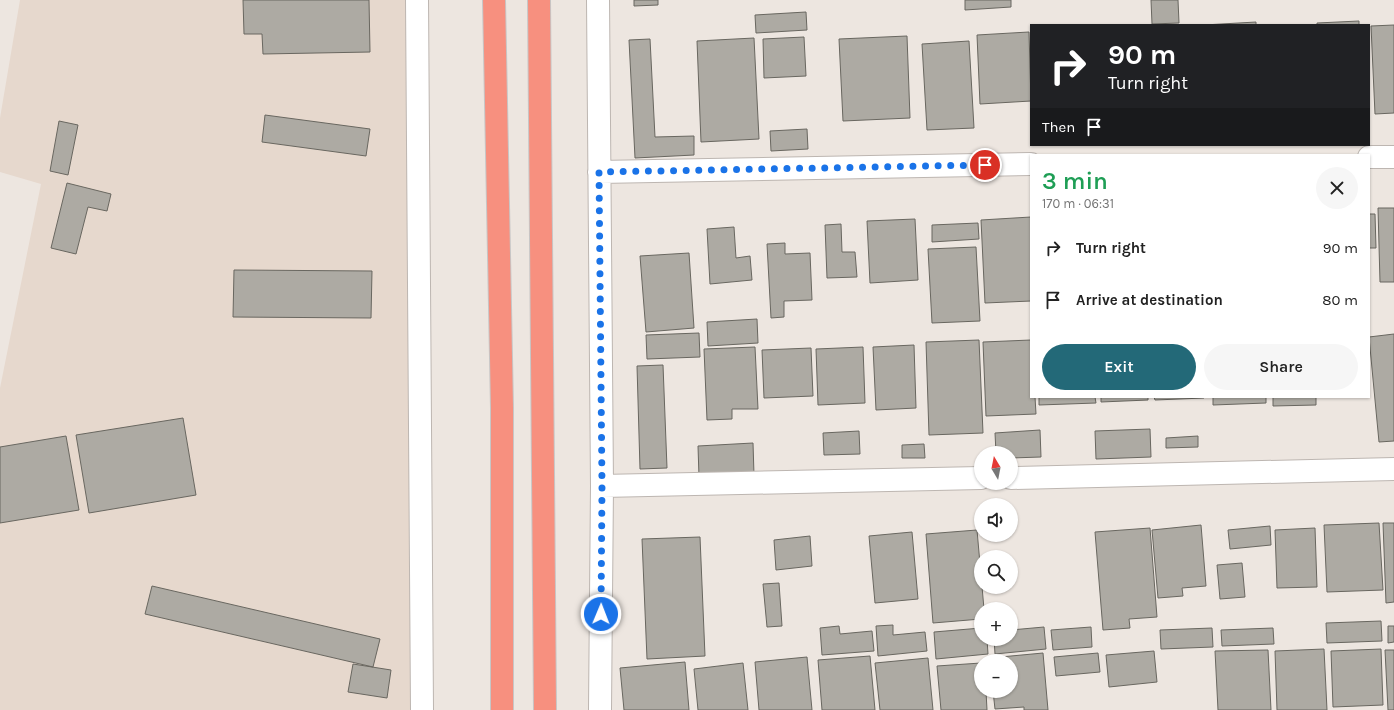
<!DOCTYPE html>
<html lang="en">
<head>
<meta charset="utf-8">
<style>
  :root { --surface:#fff; --page:#f6f6f6; --text:#222; --muted:#767676; --accent:#236978 }
  body { margin:0; font-family:Karla,sans-serif; background:var(--page); color:var(--text); height:100vh; display:flex; flex-direction:column; font-size:15px; white-space:nowrap }
  * { box-sizing:border-box; margin:0 }
  p { font-size:13px; color:var(--muted) }
  .icon { flex:none; width:22px; height:22px; fill:none; stroke:currentColor; stroke-width:2; stroke-linecap:round; stroke-linejoin:round }
  .map { position:relative; flex:1; overflow:hidden }
  .side { position:absolute; left:1030px; top:154px; width:340px; height:244px; display:flex; flex-direction:column; background:var(--surface); border-radius:0px; box-shadow:0 1px 3px #0004 }
  .side>* { flex:none }
  .banner { position:absolute; left:1030px; top:24px; width:340px; height:122px; border-radius:0px; box-shadow:0 1px 3px #0004; background:#202124; color:#fff; overflow:hidden }
  .needle { width:26px; rotate:350deg }
  .fabs { position:absolute; left:974px; top:446px; display:grid; gap:8px }
  .fabs a { display:grid; place-items:center; width:44px; height:44px; border-radius:50%; background:var(--surface); box-shadow:0 1px 3px #0004; font-size:20px }
  .pin { position:absolute; display:grid; place-items:center; width:34px; height:34px; color:#fff; margin:-17px; border:2px solid #fff; border-radius:50%; box-shadow:0 1px 4px #0007 }
  .me { position:absolute; width:44px; margin:-22px; rotate:1deg; stroke-linejoin:round; filter:drop-shadow(0 0 3px #0008) }
  .turn { display:flex; align-items:center; gap:14px; height:84px; padding:0 12px; font-size:18px }
  .turn .icon { width:52px; height:52px; stroke-width:2.5 }
  .turn b { display:block; font-size:28px; line-height:34px }
  .then { display:flex; align-items:center; height:38px; padding:0 12px; background:#0003; gap:8px; font-size:15px }
  .round { display:grid; place-items:center; flex:none; width:42px; height:42px; border-radius:21px; background:var(--page) }
  .head { display:flex; align-items:center; justify-content:space-between; height:68px; padding:0 12px }
  h1 { font-size:24px; font-weight:600; line-height:30px; color:#1e9e55 }
  .button { display:flex; gap:8px; margin-top:auto; padding:8px 12px }
  .button a { flex:1; height:46px; border-radius:24px; background:var(--accent); color:#fff; font-size:16px; font-weight:600; line-height:46px; text-align:center }
  .button a+a { background:var(--page); color:var(--text) }
  ul { padding:0; list-style:none }
  li { display:flex; align-items:center; gap:12px; height:52px; padding:0 12px }
  li div { flex:1 }
  li b { display:block; font-size:15px }
  li em { font-style:normal }
  .map>svg:first-child { display:block }
  .built { fill:#e6d8cd }
  .building { fill:#adaaa3; stroke:#696760 }
  .lines { fill:none; stroke-linecap:round; stroke-linejoin:round }
  .minor-casing { stroke:#bdb6b1; stroke-width:24 }
  .highway-casing { stroke:#c7c6c6; stroke-width:24 }
  .minor { stroke:#fff; stroke-width:22 }
  .highway { stroke:#f7907f; stroke-width:22 }
  .route { stroke:#1a73e8; stroke-width:7; stroke-dasharray:0 12.6 }
</style>
</head>
<body>
<div class="map">
<svg width="1394" height="710" viewBox="0 0 1394 710">
  <rect width="100%" height="100%" fill="#ede6e0"/>
  <!-- built -->
  <path class="built" d="M 20,0 L 417,0 L 422,710 L 0,710 L 0,388 L 41,184 L 0,172 L 0,118 Z"/>
  <!-- building -->
  <path class="building" d="M 243,0 L 369,0 L 370,52 L 263,54 L 262,34 L 244,34 Z
    M 634,0 L 658,0 L 658,5 L 634,6 Z
    M 965,0 L 1011,0 L 1011,7 L 965,10 Z
    M 1151,0 L 1178,0 L 1179,23 L 1152,24 Z
    M 806,12 L 807,30 L 756,33 L 755,15 Z
    M 1359,21 L 1359,25 L 1317,25 L 1317,23 Z
    M 1256,22 L 1256,25 L 1204,25 Z
    M 1394,25 L 1394,113 L 1375,114 L 1371,26 Z
    M 1029,32 L 1031,101 L 980,104 L 977,35 Z
    M 907,36 L 910,118 L 843,121 L 839,39 Z
    M 804,37 L 806,76 L 764,78 L 763,39 Z
    M 754,38 L 759,139 L 701,142 L 697,41 Z
    M 650,39 L 655,137 L 694,136 L 694,155 L 635,158 L 629,40 Z
    M 969,41 L 974,128 L 927,130 L 922,44 Z
    M 265,115 L 370,129 L 366,156 L 262,142 Z
    M 59,121 L 78,125 L 68,175 L 50,171 Z
    M 807,129 L 808,149 L 771,151 L 770,131 Z
    M 67,183 L 111,194 L 107,211 L 88,207 L 76,254 L 51,248 Z
    M 1378,208 L 1394,208 L 1394,282 L 1380,282 Z
    M 1369,214 L 1375,214 L 1376,248 L 1369,248 Z
    M 1031,217 L 1031,301 L 985,303 L 981,220 Z
    M 915,219 L 918,280 L 870,283 L 867,221 Z
    M 978,223 L 979,239 L 932,242 L 932,225 Z
    M 841,224 L 842,252 L 855,252 L 857,277 L 827,278 L 825,225 Z
    M 734,227 L 736,258 L 750,256 L 752,280 L 710,284 L 707,229 Z
    M 785,243 L 785,254 L 810,253 L 812,300 L 784,301 L 784,317 L 771,318 L 767,244 Z
    M 976,247 L 980,321 L 932,323 L 928,249 Z
    M 689,253 L 694,328 L 646,332 L 640,256 Z
    M 234,270 L 372,271 L 371,318 L 233,317 Z
    M 757,319 L 758,343 L 708,346 L 707,322 Z
    M 699,333 L 700,357 L 647,359 L 646,335 Z
    M 1394,334 L 1394,441 L 1379,442 L 1369,337 Z
    M 979,340 L 983,433 L 929,435 L 926,342 Z
    M 1031,340 L 1031,397 L 1035,397 L 1036,414 L 986,416 L 983,342 Z
    M 914,345 L 916,408 L 876,410 L 873,347 Z
    M 755,347 L 758,409 L 732,409 L 732,419 L 707,420 L 704,349 Z
    M 863,347 L 865,403 L 818,405 L 816,349 Z
    M 811,348 L 813,396 L 764,398 L 762,350 Z
    M 663,365 L 667,468 L 640,469 L 637,366 Z
    M 1039,397 L 1095,397 L 1096,403 L 1039,405 Z
    M 1101,397 L 1148,397 L 1148,400 L 1101,402 Z
    M 1154,397 L 1204,397 L 1204,398 L 1155,400 Z
    M 1213,397 L 1266,397 L 1266,403 L 1213,405 Z
    M 1273,397 L 1316,397 L 1316,405 L 1273,406 Z
    M 183,418 L 196,495 L 89,513 L 76,435 Z
    M 1150,429 L 1151,457 L 1096,459 L 1095,431 Z
    M 1040,430 L 1041,457 L 1011,458 L 1011,453 L 996,453 L 995,433 Z
    M 859,431 L 860,454 L 824,455 L 823,433 Z
    M 66,436 L 79,510 L 0,523 L 0,447 Z
    M 1198,436 L 1198,447 L 1166,448 L 1166,438 Z
    M 753,443 L 754,475 L 699,477 L 698,446 Z
    M 924,444 L 925,458 L 902,458 L 902,445 Z
    M 1379,523 L 1383,590 L 1327,592 L 1324,525 Z
    M 1383,523 L 1394,523 L 1394,602 L 1386,603 Z
    M 1201,525 L 1206,586 L 1182,588 L 1183,596 L 1158,598 L 1152,530 Z
    M 1270,526 L 1271,545 L 1230,549 L 1228,530 Z
    M 1150,528 L 1157,617 L 1129,619 L 1130,628 L 1103,630 L 1095,532 Z
    M 1315,528 L 1317,587 L 1277,588 L 1275,530 Z
    M 977,530 L 984,609 L 981,609 L 981,619 L 933,623 L 926,534 Z
    M 912,532 L 918,599 L 875,603 L 869,536 Z
    M 810,536 L 812,566 L 776,570 L 774,540 Z
    M 700,537 L 705,656 L 647,659 L 642,539 Z
    M 1242,563 L 1245,597 L 1220,599 L 1217,565 Z
    M 779,583 L 782,626 L 767,627 L 763,584 Z
    M 152,586 L 380,639 L 373,667 L 145,614 Z
    M 1381,621 L 1382,641 L 1327,643 L 1326,623 Z
    M 893,625 L 893,635 L 925,632 L 927,651 L 878,656 L 876,626 Z
    M 839,626 L 840,634 L 872,631 L 874,651 L 822,655 L 820,628 Z
    M 1388,626 L 1394,626 L 1394,642 L 1388,643 Z
    M 1044,627 L 1046,649 L 995,654 L 994,639 L 1011,639 L 1011,630 Z
    M 1091,627 L 1092,647 L 1053,650 L 1051,630 Z
    M 981,628 L 981,639 L 987,639 L 988,654 L 936,659 L 934,632 Z
    M 1212,628 L 1213,647 L 1161,649 L 1160,630 Z
    M 1273,628 L 1274,644 L 1222,646 L 1221,630 Z
    M 1324,649 L 1327,710 L 1277,710 L 1275,651 Z
    M 1381,649 L 1383,705 L 1333,707 L 1331,651 Z
    M 1268,650 L 1271,710 L 1218,710 L 1215,651 Z
    M 1385,650 L 1394,650 L 1394,710 L 1388,710 Z
    M 1154,651 L 1157,682 L 1109,687 L 1106,655 Z
    M 1043,653 L 1048,710 L 1024,710 L 1024,707 L 995,709 L 993,691 L 1011,691 L 1011,661 L 990,661 L 990,658 Z
    M 1098,653 L 1100,672 L 1056,676 L 1054,657 Z
    M 870,656 L 875,710 L 822,710 L 818,660 Z
    M 807,657 L 812,710 L 759,710 L 755,662 Z
    M 928,658 L 933,710 L 880,710 L 875,663 Z
    M 685,662 L 689,710 L 624,710 L 620,668 Z
    M 743,663 L 748,710 L 698,710 L 694,669 Z
    M 981,663 L 981,691 L 986,691 L 987,710 L 941,710 L 937,666 Z
    M 353,664 L 391,670 L 387,698 L 348,692 Z"/>
  <g class="lines">
    <defs>
      <path id="minor" d="M 417,0 L 422,710
        M 598,0 L 602,486 L 600,710
        M 1369,157 L 1394,157
        M 599,172 L 1031,164
        M 1011,478 L 1394,469
        M 602,486 L 981,478"/>
      <path id="highway" d="M 494,0 L 502,408 L 502,710
        M 539,0 L 545,710"/>
    </defs>
    <!-- minor casing -->
    <use href="#minor" class="minor-casing"/>
    <!-- highway casing -->
    <use href="#highway" class="highway-casing"/>
    <!-- minor -->
    <use href="#minor" class="minor"/>
    <!-- highway -->
    <use href="#highway" class="highway"/>
  </g>
  <g class="lines">
    <!-- route -->
    <path class="route" d="M 601,614 L 602,486 L 599,172 L 985,165"/>
  </g>
</svg>
<div class="fabs">
<a><svg class="needle" viewBox="-14 -14 28 28"><path d="M0-13l5 13h-10z" fill="#e53935"/><path d="M0 13l5-13h-10z" fill="#767676"/></svg></a>
<a><svg class="icon" aria-label="sound" viewBox="0 0 24 24"><path d="M4 9h4l5-4v14l-5-4H4zM17 9q2 3 0 6"/></svg></a>
<a><svg class="icon" aria-label="search" viewBox="0 0 24 24"><circle cx="10" cy="10" r="6"/><path d="M15 15l6 6"/></svg></a>
<a>+</a>
<a>−</a>
</div>
<div class="pin" style="left:985px;top:165px;background:#d93025"><svg class="icon" aria-label="arrive" viewBox="0 0 24 24"><path d="M6 21V4h12l-3 4 3 4H6"/></svg></div>
<svg class="me" style="left:601px;top:614px" viewBox="-20 -20 40 40"><circle r="17" fill="#1a73e8" stroke="#fff" stroke-width="3"/><path d="M0-11L8 9 0 5-8 9z" fill="#fff"/></svg>
<div class="banner">
<div class="turn"><svg class="icon" aria-label="right" viewBox="0 0 24 24"><path d="M7 20v-9h11M14 6l5 5-5 5"/></svg><div><b>90 m</b>Turn right</div></div>
<div class="then">Then<svg class="icon" aria-label="arrive" viewBox="0 0 24 24"><path d="M6 21V4h12l-3 4 3 4H6"/></svg></div>
</div>
<section class="side">
<div class="head"><div><h1>3 min</h1><p>170 m · 06:31</p></div><a class="round"><svg class="icon" aria-label="close" viewBox="0 0 24 24"><path d="M6 6l12 12M18 6L6 18"/></svg></a></div>
<ul>
<li><svg class="icon" aria-label="right" viewBox="0 0 24 24"><path d="M7 20v-9h11M14 6l5 5-5 5"/></svg><div><b>Turn right</b></div><em>90 m</em></li>
<li><svg class="icon" aria-label="arrive" viewBox="0 0 24 24"><path d="M6 21V4h12l-3 4 3 4H6"/></svg><div><b>Arrive at destination</b></div><em>80 m</em></li>
</ul>
<div class="button"><a>Exit</a><a>Share</a></div>
</section>
</div>
</body>
</html>
